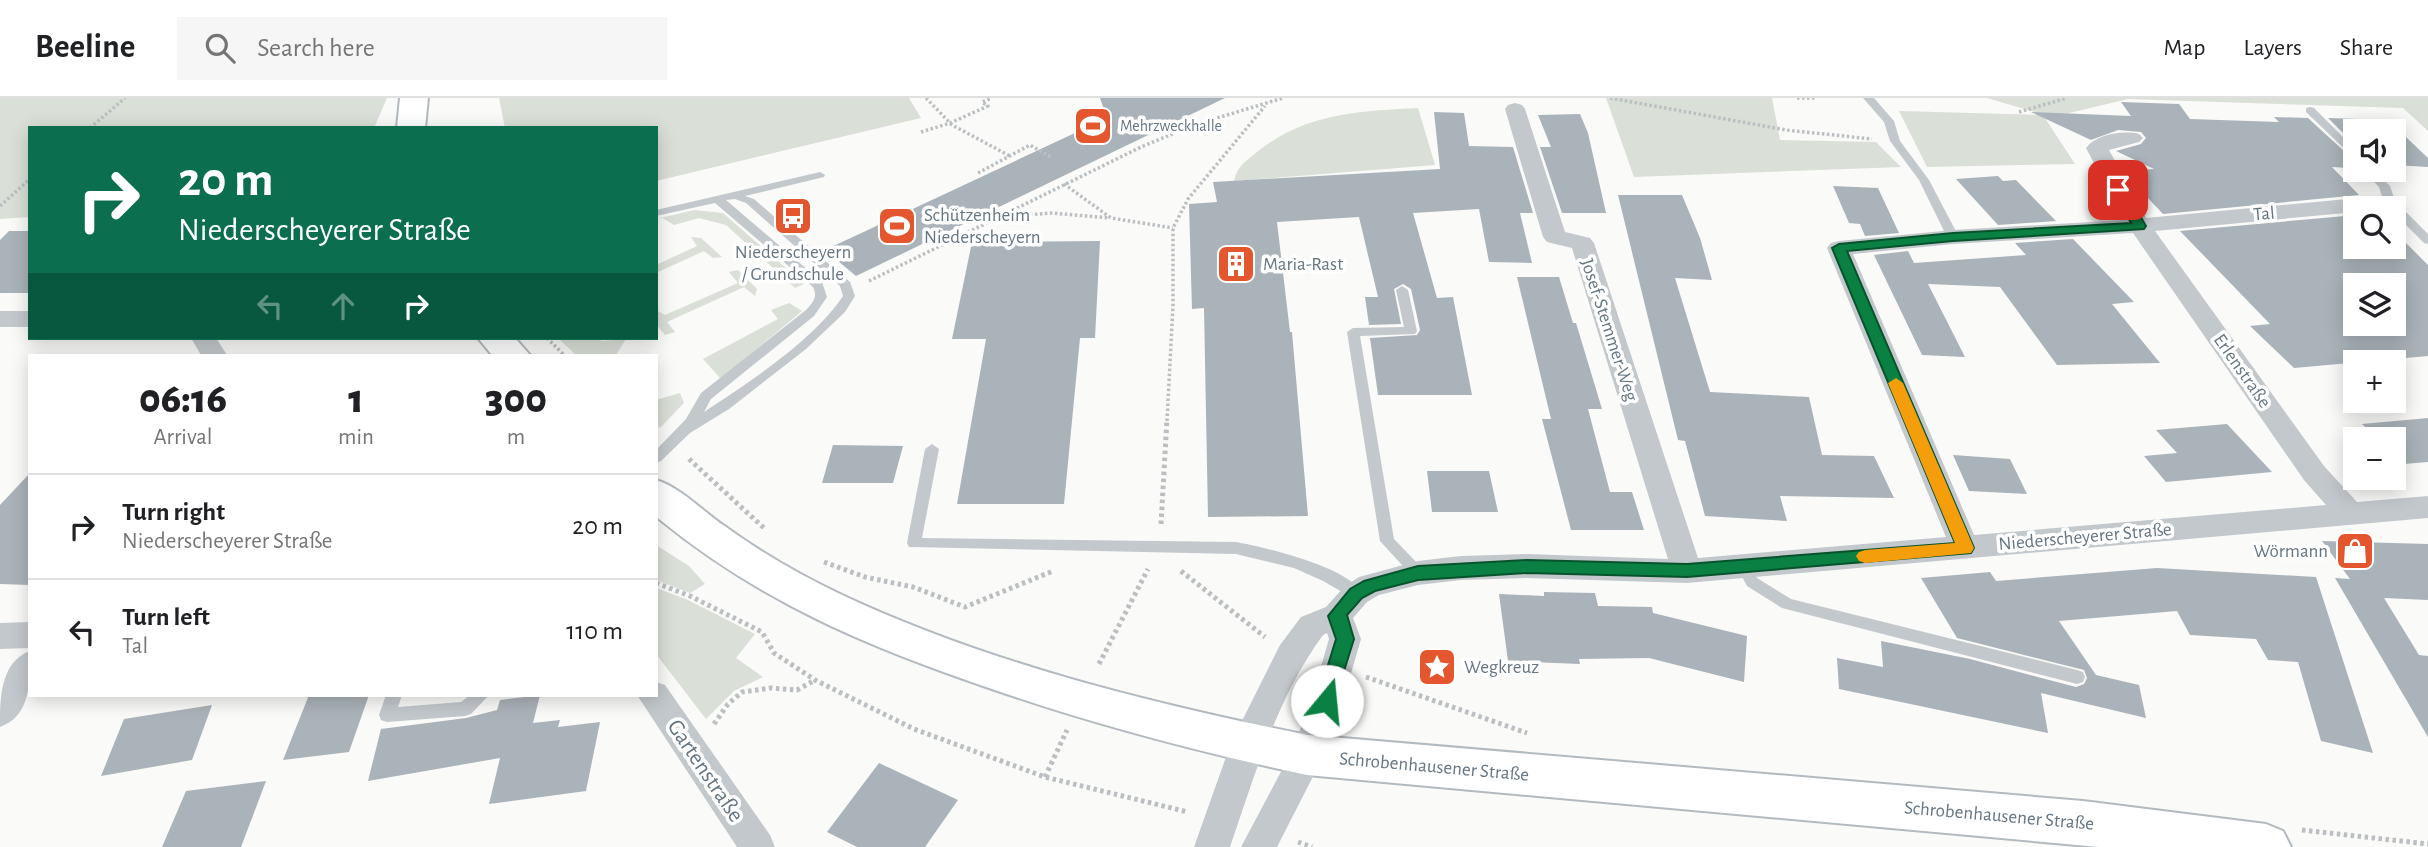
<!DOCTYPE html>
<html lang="en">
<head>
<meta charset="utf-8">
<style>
  :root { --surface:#fff; --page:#f6f6f6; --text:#202124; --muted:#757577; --line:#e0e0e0 }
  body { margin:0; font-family:"Alegreya Sans",sans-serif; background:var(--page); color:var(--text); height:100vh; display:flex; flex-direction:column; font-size:26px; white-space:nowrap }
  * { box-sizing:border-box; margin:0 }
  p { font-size:23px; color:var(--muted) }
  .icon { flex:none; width:38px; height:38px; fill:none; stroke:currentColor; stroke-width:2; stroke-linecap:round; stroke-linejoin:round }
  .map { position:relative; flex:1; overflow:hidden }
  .sheet { position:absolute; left:28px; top:256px; width:630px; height:343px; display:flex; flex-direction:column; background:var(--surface); border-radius:0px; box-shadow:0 4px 18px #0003 }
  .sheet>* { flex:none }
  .guide { position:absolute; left:28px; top:28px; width:630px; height:214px; border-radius:0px; box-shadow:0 4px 18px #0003; background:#0b6e4f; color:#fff; overflow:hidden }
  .tools { position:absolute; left:2343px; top:21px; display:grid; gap:14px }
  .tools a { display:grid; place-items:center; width:63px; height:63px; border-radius:0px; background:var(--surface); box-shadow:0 4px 18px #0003; font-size:35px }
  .pin { position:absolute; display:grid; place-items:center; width:60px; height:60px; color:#fff; margin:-30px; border-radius:14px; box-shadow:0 4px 10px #0006 }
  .me { position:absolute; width:77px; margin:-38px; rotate:17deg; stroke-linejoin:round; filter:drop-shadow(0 0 5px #0008) }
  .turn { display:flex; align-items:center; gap:24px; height:147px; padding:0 35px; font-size:32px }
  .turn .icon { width:91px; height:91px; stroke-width:2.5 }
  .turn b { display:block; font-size:49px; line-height:60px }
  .lanes { display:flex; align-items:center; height:66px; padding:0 35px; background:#0003; justify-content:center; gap:35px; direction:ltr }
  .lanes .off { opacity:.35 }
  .eta { display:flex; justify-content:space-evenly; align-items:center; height:119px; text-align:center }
  .eta b { font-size:42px; font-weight:800; line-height:49px }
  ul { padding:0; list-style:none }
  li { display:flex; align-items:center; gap:21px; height:105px; padding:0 35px; border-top:2px solid var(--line) }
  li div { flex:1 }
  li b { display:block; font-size:26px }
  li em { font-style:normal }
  header { display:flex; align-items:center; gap:42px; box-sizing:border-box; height:98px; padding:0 35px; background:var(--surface); border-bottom:2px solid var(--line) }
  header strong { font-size:33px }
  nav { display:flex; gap:38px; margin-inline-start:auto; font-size:24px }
  .search { width:490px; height:63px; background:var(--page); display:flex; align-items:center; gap:18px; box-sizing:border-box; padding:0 24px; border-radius:0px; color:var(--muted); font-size:26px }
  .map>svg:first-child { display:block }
  .green { fill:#dadfd7 }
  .building { fill:#aab3b9; fill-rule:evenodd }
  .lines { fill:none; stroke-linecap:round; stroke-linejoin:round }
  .secondary-casing { stroke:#b3babf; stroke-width:4 }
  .path-far1 { stroke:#bbbfc2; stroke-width:3.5; stroke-dasharray:2.5 2.5; stroke-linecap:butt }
  .path { stroke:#bbbfc2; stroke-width:5; stroke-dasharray:3.5 3.5; stroke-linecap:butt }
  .service { fill:#c3c8cc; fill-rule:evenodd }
  .minor { fill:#c3c8cc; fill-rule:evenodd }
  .secondary { fill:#fff; fill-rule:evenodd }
  .route { fill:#0b8043; stroke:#07532c; stroke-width:2 }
  .slow { fill:#f59e0b }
  .labels { text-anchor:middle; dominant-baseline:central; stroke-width:7; stroke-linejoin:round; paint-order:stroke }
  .far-poi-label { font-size:16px; fill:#657683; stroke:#fff; text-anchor:start }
  .street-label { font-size:19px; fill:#657683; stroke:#fff }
  .poi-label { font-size:19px; fill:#657683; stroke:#fff; text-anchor:start }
  .near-street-label { font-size:23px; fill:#657683; stroke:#fff }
</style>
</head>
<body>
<header>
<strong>Beeline</strong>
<div class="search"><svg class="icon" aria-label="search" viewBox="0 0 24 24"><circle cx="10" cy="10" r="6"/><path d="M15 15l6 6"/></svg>Search here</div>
<nav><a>Map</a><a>Layers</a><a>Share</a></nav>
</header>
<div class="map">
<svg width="2428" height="749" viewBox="0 0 2428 749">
  <rect width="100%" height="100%" fill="#fafaf8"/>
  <!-- green -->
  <path class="green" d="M 0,0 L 387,0 L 374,30 L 30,30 L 30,119 L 0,121 Z
    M 499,0 L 909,0 L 921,20 L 656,83 L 656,30 L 505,30 Z
    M 1606,0 L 1772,0 L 1780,42 L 1876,44 L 1901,69 L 1634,79 Z
    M 1987,0 L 2428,0 L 2428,33 L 2403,10 L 2128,1 L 2052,19 Z
    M 1418,10 L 1435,67 L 1234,83 C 1237,68 1246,63 1257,54 C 1305,15 1360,13 1418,10 Z
    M 1899,13 L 2043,17 L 2075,66 L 1927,69 Z
    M 694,112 L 723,115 L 804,186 L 795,190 L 726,127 L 699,120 L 674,127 L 661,119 L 656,122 L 656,121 Z
    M 691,139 L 701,140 L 722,159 L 713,160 L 704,153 L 656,175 L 656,167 L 697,148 Z
    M 738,172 L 757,191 L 755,198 L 744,189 L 667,224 L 675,234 L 665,237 L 656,226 L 656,212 L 665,217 L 738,185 L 729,174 Z
    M 789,205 L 802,213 L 721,281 L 703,261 L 778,221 L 771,212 Z
    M 558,240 L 599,240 L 602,243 L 626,241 L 616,257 L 576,257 Z
    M 680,295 L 684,305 L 660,330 L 656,327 L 656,299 L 659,301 Z
    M 656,447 L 689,468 L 705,486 L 690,495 L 656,482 Z
    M 656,490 L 686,501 L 755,536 L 736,560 L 763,579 L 734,593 L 706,621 L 656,556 Z"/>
  <!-- building -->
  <path class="building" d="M 1100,0 L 1225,0 L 856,178 L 825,152 L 1107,20 Z
    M 2121,4 L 2179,6 L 2190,21 L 2279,24 L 2274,19 L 2308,20 L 2356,64 L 2346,66 L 2350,70 L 2332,69 L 2359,97 L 2163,116 L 2147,99 L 2143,99 L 2124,73 L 2154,71 L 2116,53 L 2141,46 L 2146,40 L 2141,34 L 2118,32 L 2091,42 L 2031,14 L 2131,18 Z
    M 1434,14 L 1464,15 L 1469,48 L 1513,49 L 1533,115 L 1520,115 L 1532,165 L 1489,164 L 1479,111 L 1413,115 L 1437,200 L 1453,199 L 1472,297 L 1378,297 L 1370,240 L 1417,237 L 1420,232 L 1411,191 L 1403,186 L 1394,191 L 1401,226 L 1369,227 L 1365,199 L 1378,199 L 1359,119 L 1277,124 L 1290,234 L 1292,234 L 1308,418 L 1208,419 L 1204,210 L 1192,211 L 1189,106 L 1217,104 L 1213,84 L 1440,71 Z
    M 1580,16 L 1588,35 L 1606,115 L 1562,115 L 1540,49 L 1551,49 L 1538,17 Z
    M 2328,20 L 2388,22 L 2428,60 L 2428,69 L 2394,67 L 2394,33 L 2356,33 L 2356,48 Z
    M 1998,78 L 2003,83 L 2016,82 L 2056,123 L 1998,127 L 1956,81 Z
    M 1833,88 L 1878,90 L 1899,135 L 1865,138 L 1860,126 L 1849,125 Z
    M 1618,97 L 1682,97 L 1700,140 L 1712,182 L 1675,180 L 1710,294 L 1809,299 L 1822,357 L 1874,358 L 1894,400 L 1780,398 L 1787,423 L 1705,418 L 1685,343 L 1678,342 Z
    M 2356,117 L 2356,149 L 2394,149 L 2394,133 L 2428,167 L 2428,258 L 2294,270 L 2250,228 L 2270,226 L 2180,133 ZM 2356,187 L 2394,187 L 2394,226 L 2356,226 Z
    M 9,133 L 30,133 L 30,195 L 0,195 L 0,142 Z
    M 2073,141 L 2134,204 L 2112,206 L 2160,265 L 2057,267 L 2000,189 L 1928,186 L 1965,259 L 1922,257 L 1874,157 L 1908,153 L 1914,165 L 2026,157 L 2015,145 Z
    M 1100,143 L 1095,240 L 1080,240 L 1064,406 L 957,406 L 986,241 L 952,241 L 972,144 Z
    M 1517,179 L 1559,179 L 1573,225 L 1576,225 L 1602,311 L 1588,311 L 1610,394 L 1632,394 L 1644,432 L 1571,432 L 1542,321 L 1551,321 Z
    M 2428,320 L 2428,364 L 2404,366 L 2394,357 L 2394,341 L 2378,341 L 2362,326 Z
    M 2227,326 L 2272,374 L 2166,384 L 2144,358 L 2177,355 L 2156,332 Z
    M 833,347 L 903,348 L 893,385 L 822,385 Z
    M 1953,357 L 2010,361 L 2027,396 L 1969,393 Z
    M 1427,373 L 1489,373 L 1498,414 L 1432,414 Z
    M 30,375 L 30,487 L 0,486 L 0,407 Z
    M 2322,443 L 2428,446 L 2428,502 L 2384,500 L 2419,557 L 2428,558 L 2428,639 L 2335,480 L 2350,481 Z
    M 2157,470 L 2316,479 L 2373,655 L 2321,643 L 2298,564 L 2268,562 L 2256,541 L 2190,537 L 2177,513 L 2059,523 L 2096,577 L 2139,587 L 2146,620 L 2041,595 L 2048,635 L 1839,591 L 1837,560 L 1883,569 L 1881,543 L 1970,561 L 2076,589 L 2084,586 L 2087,580 L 2084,572 L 1957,540 L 1921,480 L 1990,474 L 1996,483 Z
    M 1544,494 L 1595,495 L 1598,508 L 1652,509 L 1653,515 L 1747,538 L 1744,584 L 1649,560 L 1579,561 L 1580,566 L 1508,563 L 1499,496 L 1544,498 Z
    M 309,597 L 369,597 L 349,654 L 283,662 Z
    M 540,597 L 533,625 L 560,622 L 558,629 L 600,624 L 586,693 L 489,706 L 500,660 L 368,683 L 381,631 L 466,620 L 497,612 L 500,602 Z
    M 212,607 L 192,662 L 101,678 L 124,621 Z
    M 879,665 L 958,702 L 925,749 L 857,749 L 827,734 Z
    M 266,683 L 241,749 L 162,749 L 186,693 Z"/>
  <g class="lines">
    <defs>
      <path id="secondary" d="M 400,0 L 428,0 L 425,30 L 397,30 Z
        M 478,240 L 515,240 L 530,257 L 492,257 Z
        M 656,382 C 682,390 703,414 726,429 C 762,455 800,477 840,496 C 987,565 1149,605 1307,637 L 2083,703 L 2266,726 L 2283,733 L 2291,749 L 2099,749 L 1307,677 C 1199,654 1093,626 989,590 C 866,548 761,504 659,421 L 656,418 Z"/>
    </defs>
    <!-- secondary casing -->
    <use href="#secondary" class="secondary-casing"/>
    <!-- path-far1 -->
    <path class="path-far1" d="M 926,0 L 952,27 L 1010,58
      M 1610,0 L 1786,32 L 1872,41
      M 1797,0 L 1816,0
      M 2019,14 L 2067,0
      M 90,30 L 125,0
      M 921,34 L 950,25 L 988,8 L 982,4 L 992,0
      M 978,75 L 1030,47 L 1052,60
      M 1064,86 L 1111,120 L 1173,130
      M 0,108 L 30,81
      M 1000,119 L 1052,115 L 1110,120
      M 869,183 L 1141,49 L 1194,27 L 1283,0
      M 547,240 L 564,257
      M 1167,323 L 1173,207 L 1173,130 L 1188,101 L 1265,8"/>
    <!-- path -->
    <path class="path" d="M 689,361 L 765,431
      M 1161,426 L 1167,321
      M 824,464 L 865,479 L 913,489 L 965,509 L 1053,473
      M 1181,473 L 1265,539
      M 656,485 L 690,498 L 762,534 L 774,555 L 815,582 L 914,631 L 1045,679 L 1188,714
      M 1099,566 L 1148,471
      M 1366,579 L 1527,635
      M 714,626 L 728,606 L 742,594 L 771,590 L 797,592 L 815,582
      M 1045,679 L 1067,632
      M 2302,732 L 2428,746
      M 1298,744 L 1312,749"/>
    <!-- service -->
    <path class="service" d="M 1863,0 L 1874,0 L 1894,23 L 1900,43 L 1929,82 L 1959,139 L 1957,141 L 1949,141 L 1947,139 L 1919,82 L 1890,43 L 1884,24 Z
      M 2310,9 L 2314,10 L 2356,52 L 2356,62 L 2306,14 L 2306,10 Z
      M 2363,72 L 2374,72 L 2390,88 L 2395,103 L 2428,136 L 2428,146 L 2424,145 L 2394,115 L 2394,110 L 2390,110 L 2384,104 L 2379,89 Z
      M 820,74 L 825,77 L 824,79 L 745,98 L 754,101 L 850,184 L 855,198 L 845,214 L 806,251 L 729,311 L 690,335 L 661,363 L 656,365 L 656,352 L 686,321 L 701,295 L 806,212 C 813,205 818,199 813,189 L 715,105 L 656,118 L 656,112 ZM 735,101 L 746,105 L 840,188 L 843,198 C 814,242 748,285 704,314 L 711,301 L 814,218 L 827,199 L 822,184 L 726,102 Z
      M 1402,188 L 1408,192 L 1417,233 L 1415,236 L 1360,238 L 1394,441 L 1423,471 L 1426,475 L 1423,479 L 1413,479 L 1380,443 L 1347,234 L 1353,230 L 1404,229 L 1396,192 Z
      M 932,346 L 939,351 L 922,440 L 1236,444 C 1268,450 1346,468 1364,496 L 1361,500 L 1356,502 L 1323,483 L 1294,470 L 1236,456 L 909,449 L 907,445 L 925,351 Z
      M 1743,461 L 1748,463 L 1757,480 L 1791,501 L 2077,572 L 2083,574 L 2085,579 L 2083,584 L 2077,586 L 1782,510 L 1747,488 L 1736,467 L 1738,463 Z
      M 386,597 L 402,597 L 398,609 L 461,604 L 470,597 L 489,597 L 471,616 L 465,618 L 387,624 L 381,622 L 379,617 Z"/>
    <!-- minor -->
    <path class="minor" d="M 1515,5 L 1522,7 L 1525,11 L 1565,134 L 1590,140 L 1594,145 L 1698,460 L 1946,439 L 1827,150 L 1831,145 L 1839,143 L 1953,132 L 2124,122 L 2086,50 C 2096,36 2124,32 2139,36 L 2143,40 L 2139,44 L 2109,52 L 2146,120 L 2390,97 L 2398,99 L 2401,104 L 2398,109 L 2356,110 L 2356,114 L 2155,133 L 2324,368 L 2357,404 L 2428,398 L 2428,420 L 1687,485 L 1527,480 L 1461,482 L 1418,487 L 1379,497 L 1367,504 L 1353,520 L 1361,541 L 1343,603 L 1324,657 L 1277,749 L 1241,749 L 1292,653 L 1311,603 L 1329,541 L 1327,535 L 1323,537 C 1277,600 1255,676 1230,749 L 1194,749 L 1231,645 L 1280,547 L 1301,519 L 1326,509 L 1345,488 L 1359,479 L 1418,463 L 1461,458 L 1527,456 L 1668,461 L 1572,150 L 1547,144 L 1543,139 L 1505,11 L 1508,7 ZM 2133,135 L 2304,382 L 2326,407 L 1974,437 L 1853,156 L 1953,146 Z
      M 0,213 L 30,213 L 30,229 L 0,229 Z
      M 191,240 L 216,240 L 227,257 L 201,257 Z
      M 30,524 L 30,550 L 0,551 L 0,525 Z
      M 30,553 C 30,581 32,618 0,629 C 0,601 0,564 30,553 Z
      M 656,584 L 665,587 L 770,737 L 775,749 L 737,749 L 637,597 L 656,597 Z"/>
    <!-- secondary -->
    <use href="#secondary" class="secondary"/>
  </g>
  <!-- route -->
  <path class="route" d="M 2118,88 L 2125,92 L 2146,128 L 2144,131 L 1953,143 L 1847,153 L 1974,450 L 1971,455 L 1687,479 L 1527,475 L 1418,482 L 1375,493 L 1362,500 L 1347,517 L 1354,541 L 1333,608 L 1327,610 L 1320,608 L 1317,603 L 1336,541 L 1328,518 L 1350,491 L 1364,483 L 1418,468 L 1527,462 L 1687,466 L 1955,445 L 1832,150 L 1839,146 L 1953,135 L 2131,125 L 2112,92 Z"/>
  <!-- slow -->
  <path class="slow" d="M 1896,280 L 1903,285 L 1974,450 L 1971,455 L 1865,465 L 1859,463 L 1856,458 L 1859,454 L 1865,452 L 1955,445 L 1888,285 Z"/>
  <!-- icons -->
  <defs>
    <symbol id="stadium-square" viewBox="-11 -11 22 22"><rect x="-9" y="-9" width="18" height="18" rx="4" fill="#e4572e" stroke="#fff"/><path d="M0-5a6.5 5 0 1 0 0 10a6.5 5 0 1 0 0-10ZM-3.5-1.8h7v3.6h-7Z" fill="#fff"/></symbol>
    <symbol id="bus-square" viewBox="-11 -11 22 22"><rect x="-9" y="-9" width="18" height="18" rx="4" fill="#e4572e" stroke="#fff"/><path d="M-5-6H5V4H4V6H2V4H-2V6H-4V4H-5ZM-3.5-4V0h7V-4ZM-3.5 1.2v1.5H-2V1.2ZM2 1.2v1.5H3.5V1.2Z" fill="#fff"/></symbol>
    <symbol id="building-square" viewBox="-11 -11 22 22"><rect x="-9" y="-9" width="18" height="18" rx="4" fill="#e4572e" stroke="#fff"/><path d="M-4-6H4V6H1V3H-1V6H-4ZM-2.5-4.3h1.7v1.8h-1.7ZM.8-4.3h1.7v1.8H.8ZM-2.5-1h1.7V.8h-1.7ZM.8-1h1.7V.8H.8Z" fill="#fff"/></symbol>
    <symbol id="shop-square" viewBox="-11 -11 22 22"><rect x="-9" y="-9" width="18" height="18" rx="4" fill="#e4572e" stroke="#fff"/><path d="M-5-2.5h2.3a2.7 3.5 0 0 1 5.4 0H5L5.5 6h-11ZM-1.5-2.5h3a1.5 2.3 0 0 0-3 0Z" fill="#fff"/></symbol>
    <symbol id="sight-square" viewBox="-11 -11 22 22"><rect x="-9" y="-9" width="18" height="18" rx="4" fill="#e4572e" stroke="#fff"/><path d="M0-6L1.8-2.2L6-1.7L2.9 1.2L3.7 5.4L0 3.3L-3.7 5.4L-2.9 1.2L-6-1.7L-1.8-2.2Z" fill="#fff"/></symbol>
  </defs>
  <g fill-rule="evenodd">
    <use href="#stadium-square" x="1071" y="6" width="44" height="44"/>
    <use href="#bus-square" x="771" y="96" width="44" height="44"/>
    <use href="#stadium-square" x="875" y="106" width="44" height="44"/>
    <use href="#building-square" x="1214" y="144" width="44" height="44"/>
    <use href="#shop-square" x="2333" y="431" width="44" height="44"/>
    <use href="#sight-square" x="1415" y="547" width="44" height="44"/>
  </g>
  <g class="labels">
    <!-- far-poi labels -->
    <g class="far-poi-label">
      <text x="1120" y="28">Mehrzweckhalle</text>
    </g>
    <!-- street labels -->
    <g class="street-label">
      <text transform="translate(2264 116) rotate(-5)">Tal</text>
      <text transform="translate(1609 232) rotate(72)">Josef-Stemmer-Weg</text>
      <text transform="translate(2242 273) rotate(55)">Erlenstraße</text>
      <text transform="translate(2085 439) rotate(-5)">Niederscheyerer Straße</text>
      <text transform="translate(1434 669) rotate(5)">Schrobenhausener Straße</text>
      <text transform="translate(1999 718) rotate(5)">Schrobenhausener Straße</text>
    </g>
    <!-- poi labels -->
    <g class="poi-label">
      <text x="924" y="117">Schützenheim<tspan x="924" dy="22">Niederscheyern</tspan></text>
      <text x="793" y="154" text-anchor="middle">Niederscheyern<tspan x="793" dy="22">/ Grundschule</tspan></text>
      <text x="1263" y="166">Maria-Rast</text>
      <text x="2328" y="453" text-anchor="end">Wörmann</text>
      <text x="1464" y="569">Wegkreuz</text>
    </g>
    <!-- near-street labels -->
    <g class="near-street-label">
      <text transform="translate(705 673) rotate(56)">Gartenstraße</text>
    </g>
  </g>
</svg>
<div class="tools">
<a><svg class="icon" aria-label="sound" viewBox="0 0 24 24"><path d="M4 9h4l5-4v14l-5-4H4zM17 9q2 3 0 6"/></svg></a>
<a><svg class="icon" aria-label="search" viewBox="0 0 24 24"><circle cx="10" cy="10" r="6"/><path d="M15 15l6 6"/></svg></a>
<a><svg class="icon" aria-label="layers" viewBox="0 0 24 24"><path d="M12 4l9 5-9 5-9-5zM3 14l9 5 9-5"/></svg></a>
<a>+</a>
<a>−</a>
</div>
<div class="pin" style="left:2118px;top:92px;background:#d93025"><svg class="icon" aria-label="arrive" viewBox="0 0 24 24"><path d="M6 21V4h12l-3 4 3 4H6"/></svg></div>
<svg class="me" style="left:1327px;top:603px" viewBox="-20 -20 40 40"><circle r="19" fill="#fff"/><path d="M0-13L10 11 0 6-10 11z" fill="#0b8043"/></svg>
<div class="guide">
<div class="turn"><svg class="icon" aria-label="right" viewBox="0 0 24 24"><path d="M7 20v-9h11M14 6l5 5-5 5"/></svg><div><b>20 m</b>Niederscheyerer Straße</div></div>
<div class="lanes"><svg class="icon off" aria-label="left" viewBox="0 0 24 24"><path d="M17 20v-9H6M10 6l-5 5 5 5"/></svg><svg class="icon off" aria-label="ahead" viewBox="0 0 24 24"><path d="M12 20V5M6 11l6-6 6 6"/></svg><svg class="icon" aria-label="right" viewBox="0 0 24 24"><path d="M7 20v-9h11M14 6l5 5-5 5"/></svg></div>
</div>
<section class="sheet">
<div class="eta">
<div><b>06:16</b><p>Arrival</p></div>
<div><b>1</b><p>min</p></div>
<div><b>300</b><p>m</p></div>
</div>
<ul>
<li><svg class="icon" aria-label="right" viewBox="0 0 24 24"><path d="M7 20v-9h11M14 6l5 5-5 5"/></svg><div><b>Turn right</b><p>Niederscheyerer Straße</p></div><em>20 m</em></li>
<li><svg class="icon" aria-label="left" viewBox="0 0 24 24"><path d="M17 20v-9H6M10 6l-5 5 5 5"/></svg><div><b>Turn left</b><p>Tal</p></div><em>110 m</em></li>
</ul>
</section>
</div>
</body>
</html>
